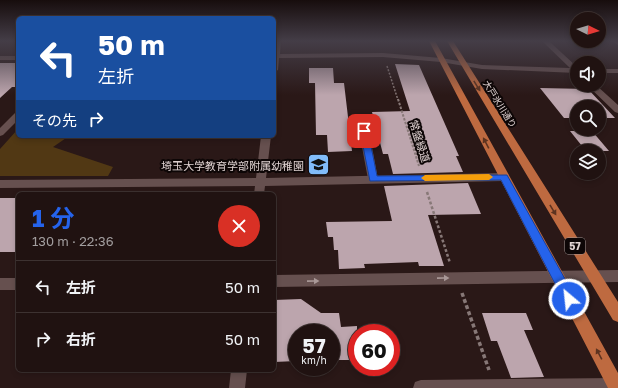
<!DOCTYPE html>
<html lang="ja">
<head>
<meta charset="utf-8">
<style>
  :root { --surface:#201211; --page:#281b1a; --text:#f1f3f6; --muted:#a29e9f; --line:#3d3231; --accent:#2563eb }
  body { margin:0; font-family:"Golos Text","Noto Sans JP",sans-serif; background:var(--page); color:var(--text); height:100vh; display:flex; flex-direction:column; font-size:15px; white-space:nowrap }
  * { box-sizing:border-box; margin:0 }
  p { font-size:13px; color:var(--muted) }
  .icon { flex:none; width:22px; height:22px; fill:none; stroke:currentColor; stroke-width:2; stroke-linecap:round; stroke-linejoin:round }
  .map { position:relative; flex:1; overflow:hidden }
  .drawer { position:absolute; left:16px; top:192px; width:260px; height:180px; display:flex; flex-direction:column; background:var(--surface); border-radius:6px; box-shadow:0 2px 6px #0003,0 0 0 1px var(--line) }
  .drawer>* { flex:none }
  .guide { position:absolute; left:16px; top:16px; width:260px; height:122px; border-radius:6px; box-shadow:0 2px 6px #0003,0 0 0 1px var(--line); background:#1a4fa0; color:#fff; overflow:hidden }
  .needle { width:26px; rotate:95deg }
  .tools { position:absolute; left:570px; top:12px; display:grid; gap:8px }
  .tools a { display:grid; place-items:center; width:36px; height:36px; border-radius:50%; background:var(--surface); box-shadow:0 2px 6px #0003,0 0 0 1px var(--line); font-size:20px }
  .speed { position:absolute; left:288px; top:324px; display:flex; gap:8px; font-size:20px; font-weight:700; text-align:center }
  .speed>* { display:grid; place-content:center; width:52px; height:52px; border-radius:50%; background:var(--surface); box-shadow:0 2px 6px #0003,0 0 0 1px var(--line); line-height:1 }
  .speed small { font-size:10px; font-weight:400 }
  .speed .limit { border:6px solid #d22; background:#fff; color:#111 }
  .pin { position:absolute; display:grid; place-items:center; width:34px; height:34px; color:#fff; margin:-17px; border-radius:8px; box-shadow:0 2px 6px #0006 }
  .me { position:absolute; width:44px; margin:-22px; rotate:332deg; stroke-linejoin:round; filter:drop-shadow(0 0 3px #0008) }
  .turn { display:flex; align-items:center; gap:14px; height:84px; padding:0 16px; font-size:18px }
  .turn .icon { width:52px; height:52px; stroke-width:2.5 }
  .turn b { display:block; font-size:28px; line-height:34px }
  .then { display:flex; align-items:center; height:38px; padding:0 16px; background:#0003; gap:8px; font-size:15px }
  .round { display:grid; place-items:center; flex:none; width:42px; height:42px; border-radius:21px; background:var(--page) }
  .overview { display:flex; align-items:center; justify-content:space-between; height:68px; padding:0 16px }
  h1 { font-size:24px; font-weight:700; line-height:30px; color:var(--accent) }
  ul { padding:0; list-style:none }
  li { display:flex; align-items:center; gap:12px; height:52px; padding:0 16px; border-top:1px solid var(--line) }
  li div { flex:1 }
  li b { display:block; font-size:15px }
  li em { font-style:normal }
  .map>svg:first-child { display:block }
  .green { fill:#513814 }
  .building { fill:#bca5ad }
  .lines { fill:none; stroke-linecap:round; stroke-linejoin:round }
  .path-far3 { stroke:#877877; stroke-width:1.5; stroke-dasharray:2 1.5; stroke-linecap:butt }
  .path-far2 { stroke:#877877; stroke-width:2; stroke-dasharray:2.5 1.5; stroke-linecap:butt }
  .path-far1 { stroke:#877877; stroke-width:2.5; stroke-dasharray:3 2; stroke-linecap:butt }
  .path { stroke:#877877; stroke-width:3.5; stroke-dasharray:4 2.5; stroke-linecap:butt }
  .service { fill:#66504f; fill-rule:evenodd }
  .minor { fill:#66504f; fill-rule:evenodd }
  .tertiary { fill:#66504f; fill-rule:evenodd }
  .primary { fill:#be6a40; fill-rule:evenodd }
  .oneway { fill:#5d3320 }
  .oneway2 { fill:#a99897 }
  .route { fill:#2563eb; stroke:#184099 }
  .slow { fill:#f59e0b }
  .labels { text-anchor:middle; dominant-baseline:central; stroke-width:4; stroke-linejoin:round; paint-order:stroke }
  .far-street-label { font-size:9px; fill:#e0d3d2; stroke:#0d0606 }
  .shield { fill:#0d0606; stroke:#a19695; stroke-width:1 }
  .shield-label { font-size:10px; font-weight:bold; fill:#e0d3d2 }
  .street-label { font-size:11px; fill:#e0d3d2; stroke:#0d0606 }
  .poi-label { font-size:11px; fill:#e0d3d2; stroke:#0d0606; text-anchor:end }
</style>
</head>
<body>
<div class="map">
<svg width="618" height="388" viewBox="0 0 618 388">
  <rect width="100%" height="100%" fill="#2a1817"/>
  <!-- green -->
  <path class="green" d="M 18,129 L 18,136 L 69,136 L 53,147 L 113,167 L 108,176 L 0,176 L 0,149 Z"/>
  <!-- building -->
  <path class="building" d="M 0,63 L 18,63 L 18,87 L 12,87 L 0,98 Z
    M 395,64 L 419,65 L 459,156 L 456,156 L 463,172 L 393,174 L 388,154 L 383,154 L 372,112 L 410,111 Z
    M 309,68 L 333,68 L 334,83 L 344,83 L 352,151 L 328,152 L 327,135 L 316,135 L 315,83 L 309,83 Z
    M 540,88 L 588,89 L 615,118 L 599,118 L 599,107 L 577,107 L 577,118 L 564,118 Z
    M 570,131 L 592,131 L 609,151 L 586,151 Z
    M 468,183 L 481,214 L 428,215 L 444,266 L 419,266 L 418,262 L 364,264 L 365,268 L 339,269 L 338,250 L 334,250 L 333,237 L 328,237 L 326,222 L 392,221 L 384,186 Z
    M 0,198 L 18,198 L 18,252 L 0,252 Z
    M 301,299 L 321,313 L 339,313 L 341,327 L 357,326 L 357,360 L 331,360 L 331,333 L 297,333 L 297,361 L 274,362 L 274,300 Z
    M 482,313 L 526,313 L 533,330 L 524,330 L 544,377 L 511,378 L 497,341 L 491,341 Z"/>
  <g class="lines">
    <!-- path-far3 -->
    <path class="path-far3" d="M 387,66 L 398,100"/>
    <!-- path-far2 -->
    <path class="path-far2" d="M 398,99 L 419,166"/>
    <!-- path-far1 -->
    <path class="path-far1" d="M 427,192 L 450,263"/>
    <!-- path -->
    <path class="path" d="M 462,293 L 489,370"/>
    <!-- service -->
    <path class="service" d="M 364,128 L 369,131 L 378,179 L 377,182 L 369,182 L 368,179 L 359,131 Z
      M 616,378 L 618,379 L 618,388 L 413,388 L 415,382 L 421,380 Z"/>
    <!-- minor -->
    <path class="minor" d="M 275,41 L 281,41 L 280,54 L 383,53 L 441,58 L 482,65 L 570,68 L 542,41 L 549,41 L 577,67 L 577,73 L 482,69 L 441,62 L 383,57 L 279,58 L 278,70 L 274,72 Z
      M 612,41 L 618,41 L 618,45 Z
      M 0,56 L 18,56 L 18,60 L 0,60 Z
      M 599,69 L 618,69 L 618,73 L 599,73 Z
      M 587,85 L 596,85 L 618,105 L 618,113 L 615,112 Z
      M 261,136 L 271,136 L 266,178 L 504,173 L 508,174 L 509,177 L 508,180 L 504,181 L 265,186 L 264,194 L 254,194 L 255,186 L 0,188 L 0,180 L 256,178 Z
      M 618,270 L 618,282 L 274,287 L 274,275 Z
      M 0,278 L 18,278 L 18,290 L 0,290 Z
      M 231,370 L 247,370 L 245,388 L 229,388 Z"/>
    <!-- tertiary -->
    <path class="tertiary" d="M 18,112 L 18,120 L 3,135 L 0,136 L 0,128 L 15,113 Z"/>
    <!-- primary -->
    <path class="primary" d="M 429,41 L 435,41 L 618,373 L 618,388 L 608,388 Z
      M 447,41 L 453,41 L 618,302 L 618,322 L 613,320 Z"/>
  </g>
  <!-- one-way arrows -->
  <defs><path id="oneway-solid" d="M-6-.8H1V-3.2L6.5 0L1 3.2V.8H-6Z"/></defs>
  <g class="oneway">
    <use href="#oneway-solid" transform="translate(477 86) rotate(58)"/>
    <use href="#oneway-solid" transform="translate(486 143) rotate(-118)"/>
    <use href="#oneway-solid" transform="translate(553 210) rotate(59)"/>
    <use href="#oneway-solid" transform="translate(599 354) rotate(-118)"/>
  </g>
  <g class="oneway2">
    <use href="#oneway-solid" transform="translate(443 278) rotate(-1)"/>
    <use href="#oneway-solid" transform="translate(313 281) rotate(-1)"/>
  </g>
  <!-- sky -->
  <linearGradient id="sky" x2="0" y2="1"><stop stop-color="#170d0d"/><stop offset="0.43" stop-color="#443d47"/><stop offset="1" stop-color="#443d47" stop-opacity="0"/></linearGradient>
  <rect width="618" height="95" fill="url(#sky)"/>
  <!-- route -->
  <path class="route" d="M 361,129 L 364,129 L 368,131 L 377,176 L 507,175 L 574,295 L 575,299 L 574,303 L 569,304 L 565,303 L 501,180 L 370,181 L 360,131 Z"/>
  <!-- slow -->
  <path class="slow" d="M 489,174 L 493,177 L 489,180 L 425,181 L 421,178 L 425,175 Z"/>
  <!-- icons -->
  <defs>
    <symbol id="school-square" viewBox="-11 -11 22 22"><rect x="-9" y="-9" width="18" height="18" rx="4" fill="#81bcfa" stroke="#0d0606"/><path d="M0-5L7-2L0 1L-7-2ZM-4 1L0 2.5L4 1V4Q0 6-4 4Z" fill="#111"/></symbol>
  </defs>
  <g fill-rule="evenodd">
    <use href="#school-square" x="306" y="152" width="25" height="25"/>
  </g>
  <g class="labels">
    <!-- far-street labels -->
    <g class="far-street-label">
      <text transform="translate(500 104) rotate(58)">大戸氷川通り</text>
    </g>
    <!-- shield labels -->
    <rect class="shield" x="565" y="238" width="20" height="16" rx="3"/>
    <g class="shield-label">
      <text x="575" y="246">57</text>
    </g>
    <!-- street labels -->
    <g class="street-label">
      <text transform="translate(420 141) rotate(72)">常盤緑道</text>
    </g>
    <!-- poi labels -->
    <g class="poi-label">
      <text x="304" y="165">埼玉大学教育学部附属幼稚園</text>
    </g>
  </g>
</svg>
<div class="tools">
<a><svg class="needle" viewBox="-14 -14 28 28"><path d="M0-13l5 13h-10z" fill="#e53935"/><path d="M0 13l5-13h-10z" fill="#a29e9f"/></svg></a>
<a><svg class="icon" aria-label="sound" viewBox="0 0 24 24"><path d="M4 9h4l5-4v14l-5-4H4zM17 9q2 3 0 6"/></svg></a>
<a><svg class="icon" aria-label="search" viewBox="0 0 24 24"><circle cx="10" cy="10" r="6"/><path d="M15 15l6 6"/></svg></a>
<a><svg class="icon" aria-label="layers" viewBox="0 0 24 24"><path d="M12 4l9 5-9 5-9-5zM3 14l9 5 9-5"/></svg></a>
</div>
<div class="speed"><div>57<small>km/h</small></div><div class="limit">60</div></div>
<div class="pin" style="left:364px;top:131px;background:#d93025"><svg class="icon" aria-label="arrive" viewBox="0 0 24 24"><path d="M6 21V4h12l-3 4 3 4H6"/></svg></div>
<svg class="me" style="left:569px;top:299px" viewBox="-20 -20 40 40"><circle r="17" fill="#2563eb" stroke="#fff" stroke-width="3"/><path d="M0-11L8 9 0 5-8 9z" fill="#fff"/></svg>
<div class="guide">
<div class="turn"><svg class="icon" aria-label="left" viewBox="0 0 24 24"><path d="M17 20v-9H6M10 6l-5 5 5 5"/></svg><div><b>50 m</b>左折</div></div>
<div class="then">その先<svg class="icon" aria-label="right" viewBox="0 0 24 24"><path d="M7 20v-9h11M14 6l5 5-5 5"/></svg></div>
</div>
<section class="drawer">
<div class="overview"><div><h1>1 分</h1><p>130 m · 22:36</p></div><a class="round" style="background:#d93025;color:#fff"><svg class="icon" aria-label="close" viewBox="0 0 24 24"><path d="M6 6l12 12M18 6L6 18"/></svg></a></div>
<ul>
<li><svg class="icon" aria-label="left" viewBox="0 0 24 24"><path d="M17 20v-9H6M10 6l-5 5 5 5"/></svg><div><b>左折</b></div><em>50 m</em></li>
<li><svg class="icon" aria-label="right" viewBox="0 0 24 24"><path d="M7 20v-9h11M14 6l5 5-5 5"/></svg><div><b>右折</b></div><em>50 m</em></li>
</ul>
</section>
</div>
</body>
</html>
